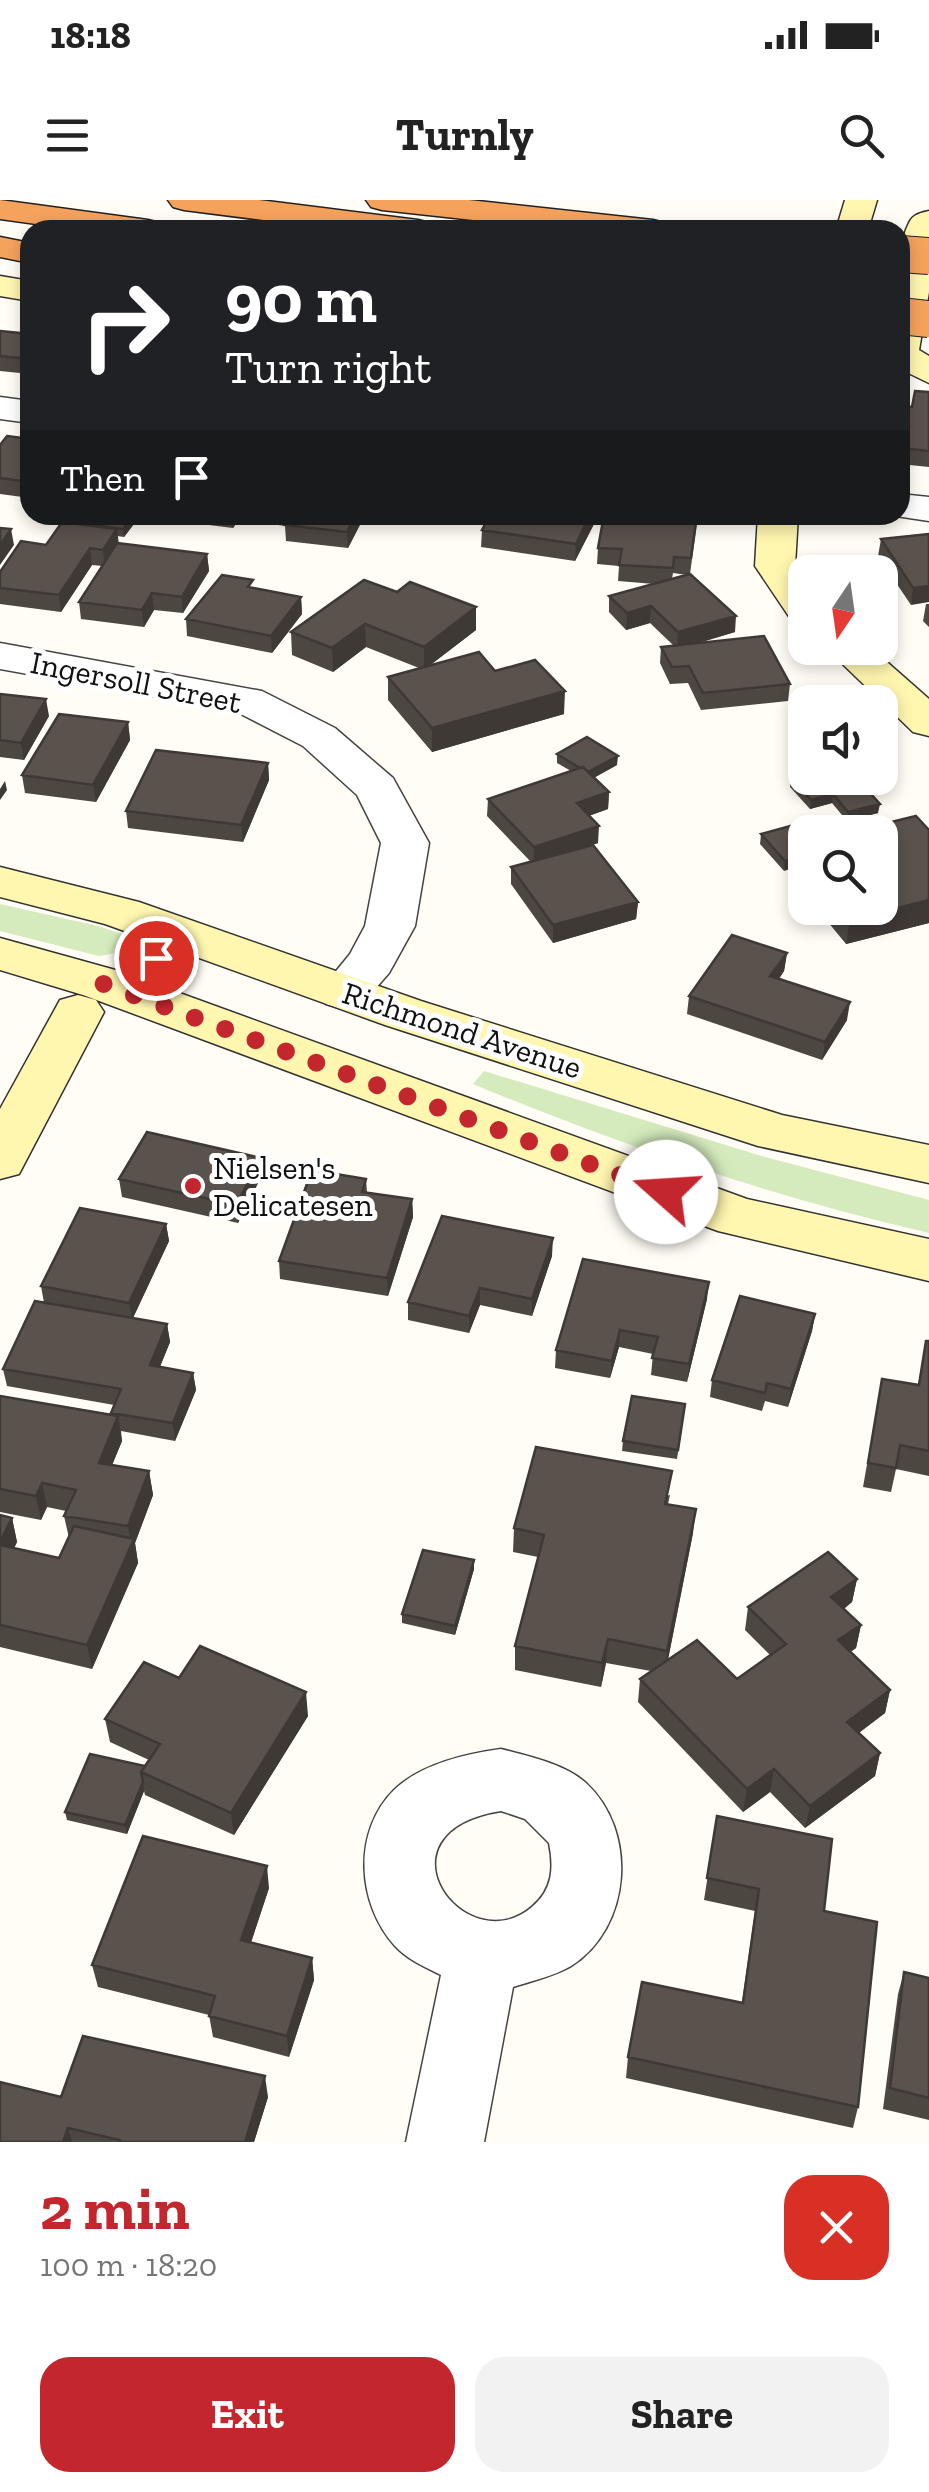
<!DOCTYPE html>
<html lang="en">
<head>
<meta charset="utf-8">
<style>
  :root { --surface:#fff; --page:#f2f2f2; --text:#222; --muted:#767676; --accent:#c4262e }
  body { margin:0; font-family:"Zilla Slab",serif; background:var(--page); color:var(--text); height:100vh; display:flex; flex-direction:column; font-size:38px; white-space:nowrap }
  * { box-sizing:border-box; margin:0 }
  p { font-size:32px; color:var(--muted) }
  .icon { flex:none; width:55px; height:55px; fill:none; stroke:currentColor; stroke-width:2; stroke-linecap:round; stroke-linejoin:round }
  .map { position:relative; height:1942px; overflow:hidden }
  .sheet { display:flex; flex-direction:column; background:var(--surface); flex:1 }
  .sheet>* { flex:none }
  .banner { position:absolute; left:20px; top:20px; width:890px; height:305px; border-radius:30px; box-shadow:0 5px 15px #0003; background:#202124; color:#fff; overflow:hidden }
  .needle { width:65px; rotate:193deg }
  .buttons { position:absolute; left:788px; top:355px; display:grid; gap:20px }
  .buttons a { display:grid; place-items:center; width:110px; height:110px; border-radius:20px; background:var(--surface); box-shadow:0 5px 15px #0003; font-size:50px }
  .pin { position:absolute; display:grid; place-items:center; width:85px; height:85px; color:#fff; margin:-42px; border:5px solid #fff; border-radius:50%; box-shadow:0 2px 10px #0007 }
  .me { position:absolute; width:110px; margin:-55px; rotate:289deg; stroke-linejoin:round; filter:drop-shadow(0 0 8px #0008) }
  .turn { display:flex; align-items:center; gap:35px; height:210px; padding:0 40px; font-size:45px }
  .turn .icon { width:130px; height:130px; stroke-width:2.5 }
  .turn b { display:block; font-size:70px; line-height:85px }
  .then { display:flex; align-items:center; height:95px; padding:0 40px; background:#0003; gap:20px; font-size:38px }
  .round { display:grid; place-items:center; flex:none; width:105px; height:105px; border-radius:30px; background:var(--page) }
  .headline { display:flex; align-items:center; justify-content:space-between; height:170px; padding:0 40px }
  h1 { font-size:60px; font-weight:700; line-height:75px; color:var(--accent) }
  .cta { display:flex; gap:20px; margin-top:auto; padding:20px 40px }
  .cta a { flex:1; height:115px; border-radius:30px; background:var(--accent); color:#fff; font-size:40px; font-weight:700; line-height:115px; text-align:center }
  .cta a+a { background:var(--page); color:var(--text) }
  .status { display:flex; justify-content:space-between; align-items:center; height:70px; padding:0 50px; background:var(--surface); direction:ltr }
  .status svg { height:28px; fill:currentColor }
  header { display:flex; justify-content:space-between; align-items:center; height:130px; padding:0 40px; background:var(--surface); font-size:45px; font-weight:700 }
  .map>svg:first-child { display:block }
  .green { fill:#d5ebbd }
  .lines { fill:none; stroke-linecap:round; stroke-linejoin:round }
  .street-casing { stroke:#444; stroke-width:3 }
  .secondary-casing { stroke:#333; stroke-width:3 }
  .highway-casing { stroke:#222; stroke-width:3 }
  .street { fill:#fff; fill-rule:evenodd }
  .secondary { fill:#fff6b0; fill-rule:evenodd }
  .highway { fill:#f5a25d; fill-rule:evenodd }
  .highway-bridge-casing { stroke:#222; stroke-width:38; stroke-linecap:butt }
  .highway-bridge { stroke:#f5a25d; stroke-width:36 }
  .wall { fill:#4d4742; fill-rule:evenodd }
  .shaded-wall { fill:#3f3936 }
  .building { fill:#5a524d; stroke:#3f3936; stroke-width:2.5 }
  .route { stroke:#c4262e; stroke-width:18; stroke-dasharray:0 32.4 }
  .poi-dot { fill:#c4262e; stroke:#fff; stroke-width:4 }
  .labels { text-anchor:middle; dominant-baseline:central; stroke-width:10; stroke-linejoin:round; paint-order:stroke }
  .street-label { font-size:32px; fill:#111; stroke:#fff }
  .poi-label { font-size:32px; fill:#111; stroke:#fff; text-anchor:start }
</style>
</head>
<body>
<div class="status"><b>18:18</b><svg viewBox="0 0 49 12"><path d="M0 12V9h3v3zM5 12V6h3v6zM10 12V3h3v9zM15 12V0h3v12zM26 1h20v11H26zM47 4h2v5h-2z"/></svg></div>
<header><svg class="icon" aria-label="menu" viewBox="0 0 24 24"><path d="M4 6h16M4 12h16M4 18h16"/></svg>Turnly<svg class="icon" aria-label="search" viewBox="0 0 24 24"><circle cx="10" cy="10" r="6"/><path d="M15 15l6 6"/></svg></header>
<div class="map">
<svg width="929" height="1942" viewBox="0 0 929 1942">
  <rect width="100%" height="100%" fill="#fffdf5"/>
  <!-- green -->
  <path class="green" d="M 0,704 L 98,726 L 157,746 L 99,756 L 0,731 Z
    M 484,871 L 765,957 L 929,1000 L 929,1033 C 771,996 622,946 473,884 Z"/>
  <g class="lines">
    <defs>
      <path id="street" d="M 0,197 L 30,201 L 30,223 L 0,219 Z
        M 900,294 L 929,297 L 929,321 L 889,315 L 900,315 Z
        M 0,443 L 262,491 L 335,528 L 393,578 L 429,643 L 415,726 L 389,773 L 362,804 L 344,809 L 326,804 L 319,792 L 350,754 L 365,726 L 381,643 L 357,595 L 303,546 L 235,511 L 0,469 Z
        M 501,1549 C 528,1556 565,1564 586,1583 C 638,1631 632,1727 571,1766 C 554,1776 532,1781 513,1787 L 484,1942 L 406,1942 L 441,1775 C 425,1767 408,1760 395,1746 C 357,1704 352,1632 394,1590 C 421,1564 465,1554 501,1549 ZM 501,1611 L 525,1619 L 549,1643 C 554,1668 553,1689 532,1707 C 464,1764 369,1632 501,1611 Z"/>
      <path id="secondary" d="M 845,0 L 877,0 L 868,30 L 836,30 Z
        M 929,11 L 929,92 L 919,150 L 929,156 L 929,183 L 900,169 C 900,130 891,57 909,23 C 913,14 921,13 929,11 Z
        M 0,76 L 30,81 L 30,101 L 0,96 Z
        M 758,315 L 798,315 L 795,366 L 805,379 L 805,421 L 790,418 L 755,366 Z
        M 826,448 L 871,448 L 929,499 L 929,536 L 913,532 Z
        M 0,667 L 139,702 L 421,801 L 782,915 L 929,945 L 929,983 L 758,946 L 385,825 L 105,724 L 0,697 Z
        M 0,738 L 119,771 L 747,999 L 929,1039 L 929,1081 L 718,1031 L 83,795 L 0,770 Z
        M 78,795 L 96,800 L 104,812 L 19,974 L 0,979 L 0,909 L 60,800 Z"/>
      <path id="highway" d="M 0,0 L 148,20 L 160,23 L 164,30 L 80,30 L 0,19 Z
        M 168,0 L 259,0 L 418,20 L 430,23 L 434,30 L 342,30 L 184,10 L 173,7 Z
        M 366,0 L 469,0 L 653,20 L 665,23 L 669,30 L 565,30 L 382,10 L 371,7 Z
        M 0,37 L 30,43 L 30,63 L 0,57 Z"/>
    </defs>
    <!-- street casing -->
    <use href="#street" class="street-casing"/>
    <!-- secondary casing -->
    <use href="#secondary" class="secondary-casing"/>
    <!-- highway casing -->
    <use href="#highway" class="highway-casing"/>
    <!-- street -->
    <use href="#street" class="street"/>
    <!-- secondary -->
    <use href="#secondary" class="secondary"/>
    <!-- highway -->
    <use href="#highway" class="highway"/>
    <defs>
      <path id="highway-bridge" d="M 900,54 L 929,56
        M 900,116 L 929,119"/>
    </defs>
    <!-- highway-bridge casing -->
    <use href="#highway-bridge" class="highway-bridge-casing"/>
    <!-- highway-bridge -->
    <use href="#highway-bridge" class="highway-bridge"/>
  </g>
  <!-- wall -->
  <path class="wall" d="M 0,131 L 30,134 L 30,174 L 0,171 Z
    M 929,192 L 929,267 L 900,264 L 900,206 L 912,207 Z
    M 30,239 L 30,298 L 0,294 L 0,245 Z
    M 92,315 L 136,315 L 137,320 L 124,337 L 117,336 L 118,343 L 207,354 L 209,371 L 183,413 L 154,410 L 144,427 L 81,419 L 79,402 L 102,366 L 92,365 L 61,412 L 0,404 L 0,372 L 46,345 L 86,325 Z
    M 145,315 L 242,315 L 233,328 L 145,317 Z
    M 249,315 L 365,315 L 348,348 L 286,341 L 285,326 L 250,321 Z
    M 490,315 L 594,315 L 594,324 L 575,361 L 481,347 L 482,330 Z
    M 698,315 L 690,374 L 735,432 L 699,443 L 790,484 L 788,501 L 701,510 L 688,483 L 670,484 L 660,463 L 661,447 L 673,445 L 650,423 L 626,430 L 609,412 L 609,396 L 654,384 L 618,381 L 619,366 L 597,364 L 598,348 ZM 673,373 L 687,375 L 672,379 Z
    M 929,334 L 911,405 L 878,356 L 881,339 Z
    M 253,388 L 301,397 L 302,414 L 272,453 L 187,436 L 186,419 Z
    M 397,392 L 476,407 L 476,430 L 430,465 L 495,471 L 564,514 L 432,552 L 388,500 L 388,477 L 419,468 L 366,447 L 333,472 L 292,455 L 291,432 Z
    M 926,404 L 929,404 L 929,427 L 923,421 Z
    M 0,494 L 49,516 L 24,560 L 0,557 Z
    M 128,522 L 130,540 L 96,602 L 25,593 L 22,575 Z
    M 557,554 L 617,565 L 594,578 L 609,592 L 608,609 L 589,616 L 598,643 L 589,646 L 638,702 L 636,719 L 553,743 L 511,684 L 511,667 L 531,662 L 487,616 L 488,599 L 571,571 L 557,563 Z
    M 268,563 L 269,580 L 243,642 L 128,628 L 126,611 Z
    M 791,578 L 841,588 L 878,613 L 847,621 L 832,603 L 810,609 L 790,587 Z
    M 916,616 L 929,630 L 929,723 L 846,744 L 823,716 L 824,708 L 880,708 L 880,632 L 851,632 Z
    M 798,624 L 784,671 L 760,644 L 761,634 Z
    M 787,753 L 784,771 L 779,779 L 847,820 L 822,860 L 687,814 L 689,796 Z
    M 261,958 L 262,975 L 238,1023 L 122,997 L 119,979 Z
    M 366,979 L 367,992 L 412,999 L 413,1017 L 388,1096 L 280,1079 L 279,1061 Z
    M 166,1024 L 169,1041 L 133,1118 L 167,1124 L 170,1142 L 160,1167 L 193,1173 L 196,1190 L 175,1241 L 121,1231 L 122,1241 L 112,1265 L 149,1271 L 153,1295 L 135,1343 L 138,1363 L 92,1469 L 0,1447 L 0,1315 L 12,1318 L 17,1342 L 14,1348 L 59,1358 L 69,1338 L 64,1316 L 66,1311 L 47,1307 L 41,1320 L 0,1312 L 0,1196 L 111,1215 L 114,1205 L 7,1186 L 3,1169 L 44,1103 L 41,1086 Z
    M 552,1056 L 532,1116 L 480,1105 L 469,1133 L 408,1120 L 408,1102 Z
    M 707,1099 L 687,1182 L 651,1175 L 653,1154 L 619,1147 L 610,1178 L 555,1168 L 556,1150 Z
    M 815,1114 L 812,1131 L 788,1207 L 765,1201 L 762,1211 L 710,1197 L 712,1180 Z
    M 926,1141 L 929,1141 L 929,1276 L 896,1269 L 891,1292 L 863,1287 L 882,1179 L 918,1185 Z
    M 685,1204 L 677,1259 L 622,1251 L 623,1241 Z
    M 670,1295 L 668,1304 L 693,1333 L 668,1460 L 737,1479 L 770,1455 L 745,1430 L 748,1407 L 857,1379 L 852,1402 L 844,1409 L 861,1425 L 856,1448 L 850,1452 L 890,1490 L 885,1513 L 859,1533 L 880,1553 L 875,1576 L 805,1628 L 770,1592 L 743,1612 L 638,1502 L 640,1479 L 651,1471 L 606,1463 L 601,1487 L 515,1470 L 515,1446 L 538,1357 L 513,1352 L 514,1328 Z
    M 474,1360 L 474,1369 L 455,1435 L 402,1423 L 402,1414 Z
    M 179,1478 L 308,1516 L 234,1635 L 145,1595 L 144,1591 L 127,1634 L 67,1620 L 65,1612 L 145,1566 L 149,1560 L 110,1542 L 105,1519 Z
    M 717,1616 L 824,1711 L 858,1907 L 853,1928 L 626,1878 L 628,1857 L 742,1802 L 755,1711 L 704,1700 Z
    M 269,1688 L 251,1743 L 312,1758 L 314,1780 L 289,1857 L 213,1837 L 209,1815 L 98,1787 L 92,1765 Z
    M 904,1772 L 929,1778 L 929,1920 L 883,1909 L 898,1794 Z
    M 61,1897 L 268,1897 L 254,1942 L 0,1942 Z"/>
  <!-- shaded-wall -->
  <path class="shaded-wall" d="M 133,315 L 136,315 L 137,320 L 124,337 L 123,329 Z
    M 232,315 L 242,315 L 233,328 Z
    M 356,315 L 365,315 L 348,348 L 347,332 Z
    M 590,315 L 594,315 L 594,324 L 575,361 L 576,344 Z
    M 11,329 L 14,345 L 0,365 L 0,345 Z
    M 117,329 L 119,345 L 105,366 L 103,350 Z
    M 90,348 L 92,365 L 61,412 L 59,395 Z
    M 207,354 L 209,371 L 183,413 L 182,397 Z
    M 929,386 L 929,402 L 911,405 L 913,388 Z
    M 152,393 L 154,410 L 144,427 L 142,410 Z
    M 301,397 L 302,414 L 272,453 L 271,436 Z
    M 651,406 L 650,423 L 626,430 L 627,413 Z
    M 476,407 L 476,430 L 424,470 L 424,447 Z
    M 736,416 L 735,432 L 677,449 L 678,432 Z
    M 365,424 L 366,447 L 333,472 L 332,448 Z
    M 565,491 L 564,514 L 432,552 L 432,528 Z
    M 46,499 L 49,516 L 24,560 L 21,543 Z
    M 128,522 L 130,540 L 96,602 L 93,585 Z
    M 618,556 L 617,565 L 587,581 L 587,572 Z
    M 268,563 L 269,580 L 243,642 L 241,625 Z
    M 5,581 L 7,590 L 0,600 L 0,589 Z
    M 609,592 L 608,609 L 576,620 L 577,603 Z
    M 833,594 L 832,603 L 810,609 L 811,600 Z
    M 880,604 L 878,613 L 847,621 L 848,612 Z
    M 599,626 L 598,643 L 534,665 L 534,647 Z
    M 805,655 L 805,664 L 784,671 L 785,661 Z
    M 929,700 L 929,723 L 846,744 L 850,720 Z
    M 638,702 L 636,719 L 553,743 L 553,725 Z
    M 787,753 L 784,771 L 768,794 L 770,776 Z
    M 850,802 L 847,820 L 822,860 L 825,842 Z
    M 261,958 L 262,975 L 238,1023 L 236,1005 Z
    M 412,999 L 413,1017 L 388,1096 L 387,1078 Z
    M 166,1024 L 169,1041 L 132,1120 L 129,1103 Z
    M 553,1038 L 552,1056 L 532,1116 L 532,1099 Z
    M 709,1082 L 707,1099 L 687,1182 L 689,1164 Z
    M 480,1088 L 480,1105 L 469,1133 L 469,1116 Z
    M 815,1114 L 812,1131 L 788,1207 L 791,1189 Z
    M 167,1124 L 170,1142 L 153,1183 L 150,1165 Z
    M 620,1130 L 619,1147 L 610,1178 L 612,1161 Z
    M 193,1173 L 196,1190 L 175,1241 L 173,1223 Z
    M 118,1216 L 122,1241 L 103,1287 L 99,1263 Z
    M 149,1271 L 153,1295 L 135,1343 L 138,1363 L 92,1469 L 87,1445 L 131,1345 L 128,1326 Z
    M 42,1283 L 47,1307 L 41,1320 L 36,1296 Z
    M 696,1309 L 693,1333 L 665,1474 L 667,1451 Z
    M 12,1318 L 17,1342 L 4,1369 L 0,1351 L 0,1342 Z
    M 474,1360 L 474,1369 L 455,1435 L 455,1426 Z
    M 857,1379 L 852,1402 L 827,1421 L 831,1397 Z
    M 861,1425 L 856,1448 L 834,1464 L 838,1440 Z
    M 608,1439 L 606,1463 L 601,1487 L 602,1463 Z
    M 890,1490 L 885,1513 L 842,1545 L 847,1522 Z
    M 306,1492 L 308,1516 L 234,1635 L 231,1613 Z
    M 880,1553 L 875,1576 L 805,1628 L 810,1606 Z
    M 774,1569 L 770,1592 L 743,1612 L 747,1589 Z
    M 143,1582 L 144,1591 L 127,1634 L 125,1625 Z
    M 267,1666 L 269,1688 L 244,1762 L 241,1740 Z
    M 312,1758 L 314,1780 L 289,1857 L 287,1836 Z
    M 265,1876 L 268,1897 L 254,1942 L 245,1942 Z
    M 68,1928 L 72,1942 L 63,1942 Z"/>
  <!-- building -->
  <path class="building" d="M 0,131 L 30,134 L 30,159 L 0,156 Z
    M 915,191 L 929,192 L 929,251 L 900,248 L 900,206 L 912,207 Z
    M 7,236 L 30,239 L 27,243 L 30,244 L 30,282 L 0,278 L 0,245 Z
    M 92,315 L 133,315 L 123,329 L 86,324 Z
    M 290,315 L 356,315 L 347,332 L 285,325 Z
    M 490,315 L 590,315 L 576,344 L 482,330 Z
    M 604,315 L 697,315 L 691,358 L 674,357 L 673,368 L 619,365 L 622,349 L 598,348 Z
    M 62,322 L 117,329 L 103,350 L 90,348 L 59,395 L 0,388 L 0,372 L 21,341 L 46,345 Z
    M 0,328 L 11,329 L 0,345 Z
    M 929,334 L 929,386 L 913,388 L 881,339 Z
    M 117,343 L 207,354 L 182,397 L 152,393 L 142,410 L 79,402 Z
    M 690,374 L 736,416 L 678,432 L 651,406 L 627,413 L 609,396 Z
    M 222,375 L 253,380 L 248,387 L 301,397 L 271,436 L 186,419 Z
    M 364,380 L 397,392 L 410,382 L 476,407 L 424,447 L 365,424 L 332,448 L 291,432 Z
    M 764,436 L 790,484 L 703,493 L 689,466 L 672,467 L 661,447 Z
    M 479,452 L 495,471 L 535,460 L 565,491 L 432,528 L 388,477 Z
    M 0,494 L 46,499 L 21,543 L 0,540 Z
    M 59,514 L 128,522 L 93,585 L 22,575 Z
    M 587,537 L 618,556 L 588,572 L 583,567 L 580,568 L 557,554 Z
    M 156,550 L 268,563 L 241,625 L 126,611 Z
    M 583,567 L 609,592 L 577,603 L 599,626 L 534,647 L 488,599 Z
    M 805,574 L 805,578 L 832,578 L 841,588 L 861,583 L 880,604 L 848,612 L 833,594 L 811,600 L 791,578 Z
    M 916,616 L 929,630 L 929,700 L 850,720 L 840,708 L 880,708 L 880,632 L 851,632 Z
    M 798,624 L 807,632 L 805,632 L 805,655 L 785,661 L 761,634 Z
    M 593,645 L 638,702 L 553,725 L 511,667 Z
    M 732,735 L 787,753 L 770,776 L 850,802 L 825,842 L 689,796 Z
    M 147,932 L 261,958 L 236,1005 L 119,979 Z
    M 312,970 L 366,979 L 362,992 L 412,999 L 387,1078 L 279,1061 Z
    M 80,1008 L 166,1024 L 129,1103 L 41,1086 Z
    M 442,1016 L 553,1038 L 532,1099 L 480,1088 L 469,1116 L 408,1102 Z
    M 583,1059 L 709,1082 L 689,1164 L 652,1158 L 658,1137 L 620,1130 L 612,1161 L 556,1150 Z
    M 740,1096 L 815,1114 L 791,1189 L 767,1183 L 765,1193 L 712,1180 Z
    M 35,1101 L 167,1124 L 150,1165 L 193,1173 L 173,1223 L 111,1213 L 121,1189 L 3,1169 Z
    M 926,1141 L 929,1141 L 929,1251 L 900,1245 L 896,1268 L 868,1263 L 882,1179 L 919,1185 Z
    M 0,1196 L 118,1216 L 99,1263 L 149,1271 L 128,1326 L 64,1316 L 76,1290 L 42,1283 L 36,1296 L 0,1289 Z
    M 632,1196 L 685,1204 L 678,1250 L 623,1241 Z
    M 536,1247 L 672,1271 L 665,1304 L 696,1309 L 667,1451 L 608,1439 L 602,1463 L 515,1446 L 544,1335 L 514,1328 Z
    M 0,1315 L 12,1318 L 0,1342 Z
    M 74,1326 L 134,1339 L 87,1445 L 0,1425 L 0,1345 L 59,1358 Z
    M 423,1350 L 474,1360 L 455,1426 L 402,1414 Z
    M 828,1352 L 857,1379 L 831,1397 L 861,1425 L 838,1440 L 890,1490 L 847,1522 L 880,1553 L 810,1606 L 774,1569 L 747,1589 L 640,1479 L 697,1440 L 737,1479 L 786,1444 L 748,1407 Z
    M 200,1446 L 306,1492 L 231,1613 L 141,1572 L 160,1544 L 105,1519 L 144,1462 L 179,1478 Z
    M 90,1554 L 145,1566 L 141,1572 L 143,1582 L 125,1625 L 65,1612 Z
    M 717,1616 L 832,1639 L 824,1711 L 877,1722 L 858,1907 L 628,1857 L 642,1782 L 743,1803 L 759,1689 L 707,1678 Z
    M 143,1636 L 267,1666 L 241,1740 L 312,1758 L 287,1836 L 209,1816 L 215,1796 L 92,1765 Z
    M 904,1772 L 929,1778 L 929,1898 L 890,1888 Z
    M 83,1836 L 265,1876 L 245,1942 L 119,1942 L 120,1940 L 68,1928 L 63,1942 L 0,1942 L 0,1882 L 61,1897 Z"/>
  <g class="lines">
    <!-- route -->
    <path class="route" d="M 156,758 C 134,762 115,765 101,783 L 666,992"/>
  </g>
  <!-- markers -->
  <circle class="poi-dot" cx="193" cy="986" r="10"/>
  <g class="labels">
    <!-- street labels -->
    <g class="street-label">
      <text transform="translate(136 482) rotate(11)">Ingersoll Street</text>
      <text transform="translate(462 830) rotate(18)">Richmond Avenue</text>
    </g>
    <!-- poi labels -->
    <g class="poi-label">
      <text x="213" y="968">Nielsen's<tspan x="213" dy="37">Delicatesen</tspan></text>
    </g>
  </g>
</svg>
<div class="buttons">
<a><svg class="needle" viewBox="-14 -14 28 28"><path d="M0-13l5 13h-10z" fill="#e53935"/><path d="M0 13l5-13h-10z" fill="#767676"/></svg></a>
<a><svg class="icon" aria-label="sound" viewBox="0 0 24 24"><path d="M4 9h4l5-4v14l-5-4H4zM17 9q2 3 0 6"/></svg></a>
<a><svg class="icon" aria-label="search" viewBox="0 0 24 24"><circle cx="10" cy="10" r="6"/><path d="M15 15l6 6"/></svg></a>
</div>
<div class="pin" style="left:156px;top:758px;background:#d93025"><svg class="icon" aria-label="arrive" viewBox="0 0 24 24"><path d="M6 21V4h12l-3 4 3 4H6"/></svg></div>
<svg class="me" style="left:666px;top:992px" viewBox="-20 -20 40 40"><circle r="19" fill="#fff"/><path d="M0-13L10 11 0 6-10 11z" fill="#c4262e"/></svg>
<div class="banner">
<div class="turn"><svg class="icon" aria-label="right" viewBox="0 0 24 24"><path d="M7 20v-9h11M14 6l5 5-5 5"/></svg><div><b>90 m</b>Turn right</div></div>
<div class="then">Then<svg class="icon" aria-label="arrive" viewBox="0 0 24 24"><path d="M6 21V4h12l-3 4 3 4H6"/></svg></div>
</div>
</div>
<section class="sheet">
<div class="headline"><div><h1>2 min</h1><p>100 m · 18:20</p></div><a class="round" style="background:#d93025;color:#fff"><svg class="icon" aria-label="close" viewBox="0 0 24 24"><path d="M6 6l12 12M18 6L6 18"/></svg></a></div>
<div class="cta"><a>Exit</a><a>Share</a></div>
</section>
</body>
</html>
